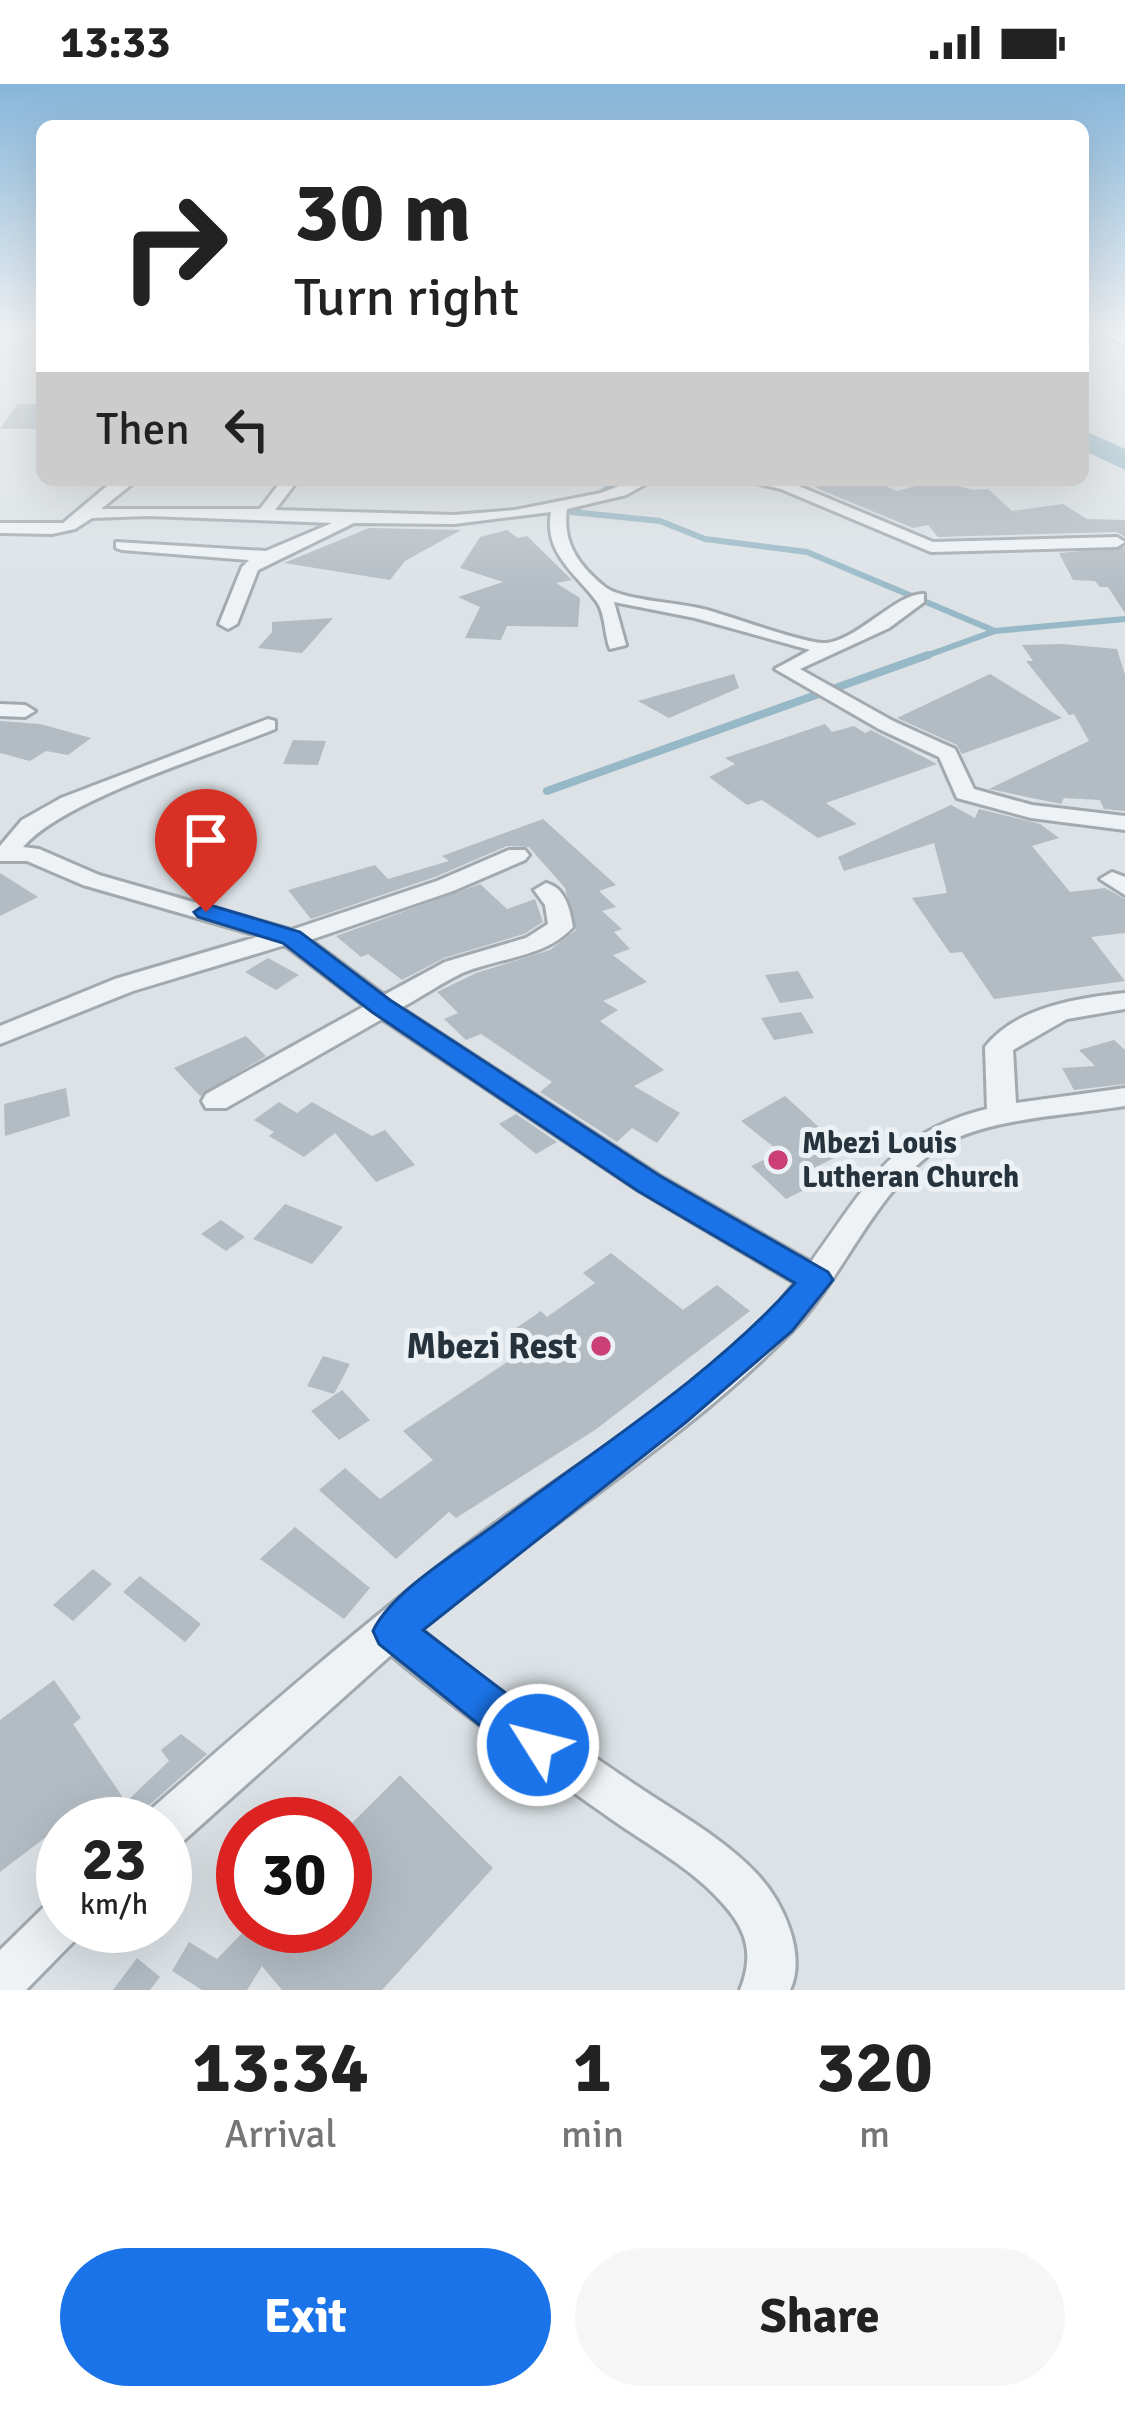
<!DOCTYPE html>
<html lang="en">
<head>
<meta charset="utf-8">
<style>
  :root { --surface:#fff; --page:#f6f6f6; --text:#222; --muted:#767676; --accent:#1a73e8 }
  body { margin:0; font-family:Signika,sans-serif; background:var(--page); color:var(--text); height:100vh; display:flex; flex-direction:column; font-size:45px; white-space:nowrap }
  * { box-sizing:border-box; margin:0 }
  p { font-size:39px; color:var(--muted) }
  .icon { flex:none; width:66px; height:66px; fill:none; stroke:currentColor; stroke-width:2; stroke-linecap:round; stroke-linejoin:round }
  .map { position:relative; height:1906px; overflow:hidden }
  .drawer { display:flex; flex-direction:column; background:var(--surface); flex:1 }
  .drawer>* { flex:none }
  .guide { position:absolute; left:36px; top:36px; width:1053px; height:366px; border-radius:18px; box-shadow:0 12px 48px #0002; background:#fff; color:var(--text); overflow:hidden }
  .speed { position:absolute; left:36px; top:1713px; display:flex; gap:24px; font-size:60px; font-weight:700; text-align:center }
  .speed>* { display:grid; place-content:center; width:156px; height:156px; border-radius:50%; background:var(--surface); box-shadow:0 12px 48px #0002; line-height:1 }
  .speed small { font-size:30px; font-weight:400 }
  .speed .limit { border:18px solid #d22; background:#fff; color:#111 }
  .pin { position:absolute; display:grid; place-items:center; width:102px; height:102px; color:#fff; margin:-123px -51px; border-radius:50% 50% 50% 0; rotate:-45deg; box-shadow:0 0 12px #0007 }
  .pin .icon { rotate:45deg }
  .me { position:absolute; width:132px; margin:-66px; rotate:306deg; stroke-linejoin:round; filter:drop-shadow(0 0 9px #0008) }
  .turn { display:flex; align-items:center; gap:42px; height:252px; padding:0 60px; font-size:54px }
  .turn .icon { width:156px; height:156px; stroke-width:2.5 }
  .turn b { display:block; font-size:84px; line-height:102px }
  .then { display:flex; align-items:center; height:114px; padding:0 60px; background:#0003; gap:24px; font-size:45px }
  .eta { display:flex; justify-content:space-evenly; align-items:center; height:204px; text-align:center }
  .eta b { font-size:72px; font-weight:700; line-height:84px }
  .button { display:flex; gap:24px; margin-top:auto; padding:24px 60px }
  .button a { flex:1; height:138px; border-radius:72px; background:var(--accent); color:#fff; font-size:48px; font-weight:700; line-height:138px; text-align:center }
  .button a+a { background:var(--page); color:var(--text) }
  .status { display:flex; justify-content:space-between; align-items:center; height:84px; padding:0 60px; background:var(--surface); direction:ltr }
  .status svg { height:33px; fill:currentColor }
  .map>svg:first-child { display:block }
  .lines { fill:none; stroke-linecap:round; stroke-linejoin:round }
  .stream-far1 { stroke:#97b8c6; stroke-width:6 }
  .stream { stroke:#97b8c6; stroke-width:8 }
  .river { fill:#97b8c6; fill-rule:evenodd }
  .building { fill:#b3bcc3 }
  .street-casing { stroke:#a2aab0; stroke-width:6 }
  .highway-casing { stroke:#84939c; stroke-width:6 }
  .street { fill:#eef2f4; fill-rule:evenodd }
  .highway { fill:#fff; fill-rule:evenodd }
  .route { fill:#1a73e8; stroke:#114b97; stroke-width:3 }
  .poi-dot { fill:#cb4175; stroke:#ebf1f4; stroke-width:4.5 }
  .labels { text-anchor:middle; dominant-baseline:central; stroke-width:10; stroke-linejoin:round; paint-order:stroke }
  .poi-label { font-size:30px; font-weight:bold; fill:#26333c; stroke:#ebf1f4; text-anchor:start }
  .near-poi-label { font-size:36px; font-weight:bold; fill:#26333c; stroke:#ebf1f4; text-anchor:end }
</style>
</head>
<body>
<div class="status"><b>13:33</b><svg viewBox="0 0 49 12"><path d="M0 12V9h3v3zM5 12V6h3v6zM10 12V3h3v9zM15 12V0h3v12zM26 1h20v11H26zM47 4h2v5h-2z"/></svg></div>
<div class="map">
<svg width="1125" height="1906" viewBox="0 0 1125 1906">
  <rect width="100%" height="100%" fill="#dce2e6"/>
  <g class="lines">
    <!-- stream-far1 -->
    <path class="stream-far1" d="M 620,396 L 572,428 L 660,437 L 705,455 L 807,468 L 995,547
      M 920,574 L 995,547 L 1125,535"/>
    <!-- stream -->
    <path class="stream" d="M 547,707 L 928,571"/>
    <!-- river -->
    <path class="river" d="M 1083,346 L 1125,365 L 1125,386 L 1083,366 Z"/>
  </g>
  <!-- building -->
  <path class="building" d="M 17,320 L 42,320 L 42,345 L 0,345 Z
    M 872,396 L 897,407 L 938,396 L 973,406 L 988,405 L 1012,427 L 1063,420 L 1087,435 L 1125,436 L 1125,453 L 1117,448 L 938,453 L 928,441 L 913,444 L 814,403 Z
    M 369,444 L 461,446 L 405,477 L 390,496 L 284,479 Z
    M 507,446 L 518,454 L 527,452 L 572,496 L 556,499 L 580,514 L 578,543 L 507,542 L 501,556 L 465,554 L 480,523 L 458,513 L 503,498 L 460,484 L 480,453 Z
    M 1125,463 L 1125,529 L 1108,503 L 1100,503 L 1095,497 L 1073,496 L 1059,469 Z
    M 333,534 L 302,569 L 258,564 L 272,548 L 272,538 Z
    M 1062,560 L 1117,565 L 1125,591 L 1125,727 L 1104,725 L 1100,716 L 1064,714 L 1061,720 L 989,705 L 1089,657 L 1074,630 L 1069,631 L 1026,577 L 1033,577 L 1022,561 Z
    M 734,590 L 739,604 L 669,634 L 638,617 Z
    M 990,590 L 1062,634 L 962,670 L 957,661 L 897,634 Z
    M 0,637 L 40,640 L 91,654 L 68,671 L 46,667 L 30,677 L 0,669 Z
    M 825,640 L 832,648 L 854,642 L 865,649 L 871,646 L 937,680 L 826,719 L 857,740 L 818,754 L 762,716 L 747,721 L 709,693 L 735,680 L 725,674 Z
    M 293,656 L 326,657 L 318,681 L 283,680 Z
    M 951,721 L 975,734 L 979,725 L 1040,740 L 1059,754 L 1032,762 L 1070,808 L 1105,804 L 1125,815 L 1125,849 L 1091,853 L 1125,897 L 994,915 L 962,868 L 950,869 L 912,814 L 947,809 L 934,759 L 844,787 L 838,773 Z
    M 543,735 L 616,801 L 599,807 L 616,823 L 602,827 L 622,845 L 614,848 L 630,865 L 613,871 L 647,898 L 603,917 L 618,926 L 600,937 L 664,986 L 634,1002 L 680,1029 L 657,1059 L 632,1044 L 617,1058 L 540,1008 L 552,998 L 481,950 L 466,956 L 444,935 L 458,929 L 437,908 L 476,889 L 550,866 L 576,846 L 565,804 L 529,763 L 507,762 L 435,793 L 311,835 L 288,806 L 375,781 L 388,795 L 449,777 L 442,772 Z
    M 0,789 L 38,813 L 0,832 Z
    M 480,800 L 507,825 L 535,815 L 543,838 L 524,850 L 444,874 L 402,896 L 368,870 L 361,873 L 336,852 Z
    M 268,874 L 299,891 L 276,906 L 245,888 Z
    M 798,887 L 814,914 L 780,919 L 765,891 Z
    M 801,928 L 814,949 L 774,956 L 761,934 Z
    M 246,952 L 266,972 L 200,1012 L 174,984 Z
    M 1114,956 L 1125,966 L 1125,1000 L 1074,1006 L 1062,984 L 1095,982 L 1079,966 Z
    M 66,1004 L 70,1032 L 5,1052 L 4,1020 Z
    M 785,1012 L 846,1068 L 808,1087 L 820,1098 L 786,1115 L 751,1082 L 780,1068 L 741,1037 Z
    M 279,1018 L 297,1029 L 312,1018 L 372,1052 L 385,1046 L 415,1081 L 376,1098 L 335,1049 L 304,1073 L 269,1052 L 274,1048 L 254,1036 Z
    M 516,1030 L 557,1058 L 536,1070 L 499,1040 Z
    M 285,1120 L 343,1143 L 312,1180 L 253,1155 Z
    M 221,1136 L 245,1153 L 226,1167 L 201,1150 Z
    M 611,1169 L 683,1226 L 717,1201 L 750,1227 L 595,1346 L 456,1434 L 449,1428 L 396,1475 L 319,1406 L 345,1384 L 380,1415 L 433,1376 L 403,1347 L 533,1261 L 515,1245 L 541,1227 L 547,1233 L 595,1199 L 583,1189 Z
    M 323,1272 L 350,1280 L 334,1310 L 307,1302 Z
    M 342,1306 L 370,1336 L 339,1356 L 311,1327 Z
    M 295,1443 L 370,1504 L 344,1535 L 260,1475 Z
    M 93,1485 L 112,1500 L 73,1537 L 53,1521 Z
    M 140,1492 L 201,1540 L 185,1558 L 123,1508 Z
    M 54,1596 L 81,1634 L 73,1640 L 126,1718 L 169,1677 L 161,1666 L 181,1650 L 207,1670 L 146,1724 L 140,1740 L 63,1740 L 0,1788 L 0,1636 Z
    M 400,1691 L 493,1784 L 382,1906 L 282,1906 L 262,1882 L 247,1906 L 202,1906 L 172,1887 L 189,1858 L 217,1875 L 249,1842 L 345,1842 L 345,1746 Z
    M 137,1874 L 160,1893 L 150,1906 L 113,1906 Z"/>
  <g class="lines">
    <defs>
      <path id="street" d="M 137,396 L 101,425 L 260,425 L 282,396 L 298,396 L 275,426 L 454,431 L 515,426 L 601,409 L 634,396 L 653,396 L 626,411 L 567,425 C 562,459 579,482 605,503 C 621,516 680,519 703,525 C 728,531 807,561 827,559 C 859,555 898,508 924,510 L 924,518 L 889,544 L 800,585 L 893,637 L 955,665 L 974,705 L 1032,721 L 1125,732 L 1125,746 L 1031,734 L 957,714 L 939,673 L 879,645 L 775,585 L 810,566 L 695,534 L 614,518 L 626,561 L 610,565 C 604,551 606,531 597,518 C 578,491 543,470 551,428 L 454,440 L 354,439 L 258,486 L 237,540 L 228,545 L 219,540 L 242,483 L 249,476 L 122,466 L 116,464 L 116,458 L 266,467 L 332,439 L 148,432 L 92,434 L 75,445 L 52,450 L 0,449 L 0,439 L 63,439 L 113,397 Z
        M 743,396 L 789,398 L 933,458 L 1117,453 L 1125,458 L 1117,463 L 931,468 L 781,405 Z
        M 0,620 L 25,621 L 35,627 L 25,633 L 0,632 Z
        M 268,635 L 275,637 L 275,645 C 211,671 64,715 23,763 L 39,765 L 99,791 L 291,846 L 437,797 L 509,766 L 525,766 L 529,771 L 525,776 L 453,807 L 310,856 L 384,911 L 445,878 L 526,854 L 548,840 L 545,821 L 534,806 L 546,799 C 566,804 570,826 573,843 C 544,875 497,873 460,890 C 440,900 421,913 401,924 L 660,1092 L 811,1178 C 865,1104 891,1048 987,1025 L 985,963 C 1016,923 1078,914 1125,909 L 1125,925 L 1067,935 L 1013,966 L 1016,1019 L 1125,1004 L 1125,1022 C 1071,1031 984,1034 940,1063 C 874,1107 845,1192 792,1247 C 681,1360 541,1443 421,1545 C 490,1602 563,1652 637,1702 C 677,1729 723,1754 756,1789 C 783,1817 807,1870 790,1906 L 740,1906 C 753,1874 749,1849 725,1822 C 694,1785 646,1760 607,1732 C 533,1680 460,1629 391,1571 L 181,1759 L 165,1765 L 165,1740 L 144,1740 L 149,1727 C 255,1634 361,1541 473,1456 C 577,1377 713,1303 795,1199 L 638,1106 L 382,935 L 226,1024 L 206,1024 L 202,1017 L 206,1010 L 365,922 L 285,861 L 133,907 L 0,960 L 0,942 L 115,895 L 260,852 L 83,801 L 27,777 L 0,777 L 0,762 L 22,736 L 61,714 Z
        M 1112,788 L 1125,793 L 1125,811 L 1100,795 Z
        M 63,1813 L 63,1842 L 83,1842 L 79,1852 L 26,1906 L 0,1906 L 0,1866 L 47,1820 Z"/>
      <path id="highway" d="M 1103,248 L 1125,248 L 1125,262 Z"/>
    </defs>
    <!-- street casing -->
    <use href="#street" class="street-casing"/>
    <!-- highway casing -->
    <use href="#highway" class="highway-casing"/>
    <!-- street -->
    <use href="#street" class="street"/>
    <!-- highway -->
    <use href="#highway" class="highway"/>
  </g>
  <!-- sky -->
  <linearGradient id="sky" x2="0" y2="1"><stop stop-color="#87b6da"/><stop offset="0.48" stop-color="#eff2f4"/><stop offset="1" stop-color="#eff2f4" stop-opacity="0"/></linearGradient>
  <rect width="1125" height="515" fill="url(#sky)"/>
  <!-- route -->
  <path class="route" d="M 206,820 L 300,848 L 390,916 L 660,1092 L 828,1188 L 833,1196 L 792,1247 L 685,1339 L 423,1546 L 554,1646 L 560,1661 L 554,1676 L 538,1682 L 523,1676 L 379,1560 L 373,1547 C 391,1508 461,1466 496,1440 C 597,1364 711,1293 795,1199 L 638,1107 L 372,928 L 283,859 L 198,833 L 194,828 Z"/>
  <!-- markers -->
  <g class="poi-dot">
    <circle cx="778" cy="1076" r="12"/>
    <circle cx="601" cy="1262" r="12"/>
  </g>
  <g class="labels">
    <!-- poi labels -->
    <g class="poi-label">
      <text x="802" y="1059">Mbezi Louis<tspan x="802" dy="34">Lutheran Church</tspan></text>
    </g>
    <!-- near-poi labels -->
    <g class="near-poi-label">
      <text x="577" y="1262">Mbezi Rest</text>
    </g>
  </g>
</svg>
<div class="speed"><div>23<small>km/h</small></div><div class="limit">30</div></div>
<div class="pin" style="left:206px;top:828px;background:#d93025"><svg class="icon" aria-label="arrive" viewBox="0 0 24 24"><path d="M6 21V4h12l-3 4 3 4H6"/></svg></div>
<svg class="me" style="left:538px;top:1661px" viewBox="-20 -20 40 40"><circle r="17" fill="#1a73e8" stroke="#fff" stroke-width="3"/><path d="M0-11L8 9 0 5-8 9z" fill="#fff"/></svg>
<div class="guide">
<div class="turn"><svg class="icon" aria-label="right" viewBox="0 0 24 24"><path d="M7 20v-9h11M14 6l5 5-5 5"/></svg><div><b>30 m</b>Turn right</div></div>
<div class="then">Then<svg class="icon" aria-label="left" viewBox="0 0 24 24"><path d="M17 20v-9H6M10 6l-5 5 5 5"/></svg></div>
</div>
</div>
<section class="drawer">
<div class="eta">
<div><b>13:34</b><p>Arrival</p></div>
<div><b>1</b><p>min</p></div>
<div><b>320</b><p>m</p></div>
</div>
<div class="button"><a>Exit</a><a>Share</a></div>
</section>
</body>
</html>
